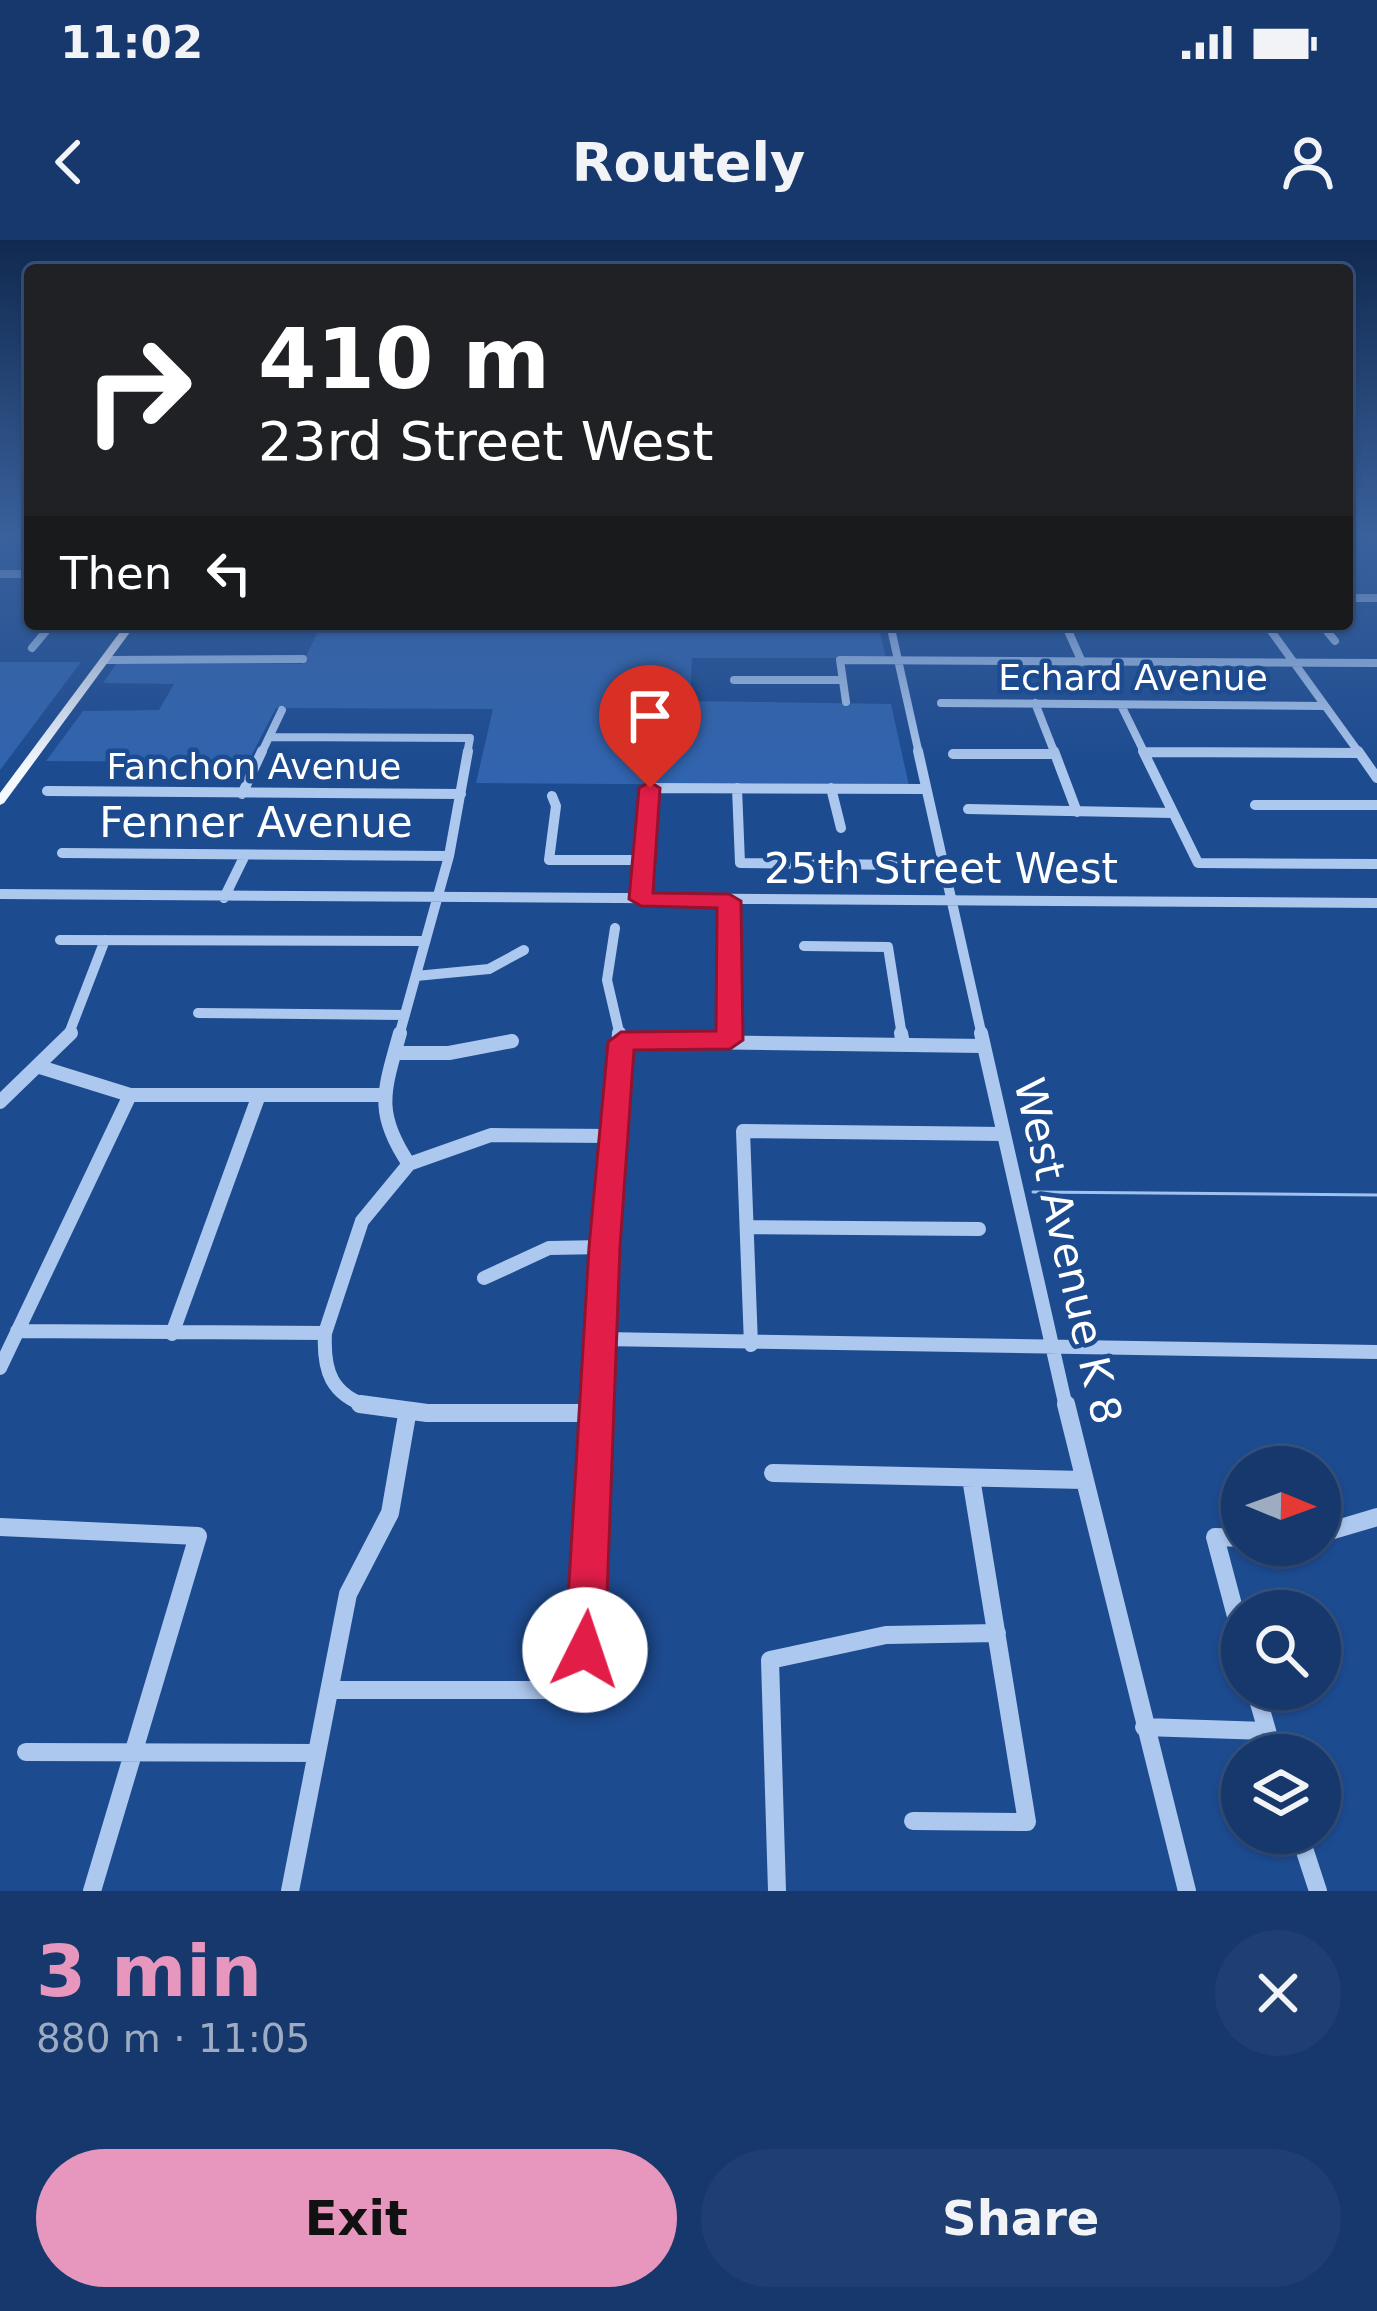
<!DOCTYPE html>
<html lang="en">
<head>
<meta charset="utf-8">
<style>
  :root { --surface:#16386c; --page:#1f3f72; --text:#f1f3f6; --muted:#9eacc2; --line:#35527f; --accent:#e797bd }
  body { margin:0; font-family:"DejaVu Sans",sans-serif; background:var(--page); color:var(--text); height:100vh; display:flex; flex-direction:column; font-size:45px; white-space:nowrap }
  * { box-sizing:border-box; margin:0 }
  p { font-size:39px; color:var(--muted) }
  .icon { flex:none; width:66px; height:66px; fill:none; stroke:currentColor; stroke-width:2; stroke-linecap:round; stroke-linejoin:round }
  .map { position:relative; height:1651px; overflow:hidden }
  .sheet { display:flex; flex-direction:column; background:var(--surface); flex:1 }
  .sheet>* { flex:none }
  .top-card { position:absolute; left:24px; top:24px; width:1329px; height:366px; border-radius:12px; box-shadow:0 3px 9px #0004,0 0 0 3px var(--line); background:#202124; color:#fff; overflow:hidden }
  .needle { width:78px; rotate:91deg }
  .fabs { position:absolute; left:1221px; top:1206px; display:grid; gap:24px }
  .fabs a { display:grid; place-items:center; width:120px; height:120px; border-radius:50%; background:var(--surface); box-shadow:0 3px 9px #0004,0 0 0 3px var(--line); font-size:60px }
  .pin { position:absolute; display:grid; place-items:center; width:102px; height:102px; color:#fff; margin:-123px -51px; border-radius:50% 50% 50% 0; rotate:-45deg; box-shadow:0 0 12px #0007 }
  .pin .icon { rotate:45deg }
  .me { position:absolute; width:132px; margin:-66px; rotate:4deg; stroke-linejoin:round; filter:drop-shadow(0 0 9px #0008) }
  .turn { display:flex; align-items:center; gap:42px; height:252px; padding:0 36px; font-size:54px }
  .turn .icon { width:156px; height:156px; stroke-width:2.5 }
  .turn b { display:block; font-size:84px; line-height:102px }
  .then { display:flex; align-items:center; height:114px; padding:0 36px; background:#0003; gap:24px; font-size:45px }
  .round { display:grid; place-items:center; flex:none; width:126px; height:126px; border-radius:63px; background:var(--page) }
  .head { display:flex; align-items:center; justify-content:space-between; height:204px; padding:0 36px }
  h1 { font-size:72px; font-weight:700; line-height:90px; color:var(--accent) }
  .button { display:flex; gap:24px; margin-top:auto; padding:24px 36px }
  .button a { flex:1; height:138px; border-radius:72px; background:var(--accent); color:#111; font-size:48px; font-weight:700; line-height:138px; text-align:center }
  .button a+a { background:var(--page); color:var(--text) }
  .status { display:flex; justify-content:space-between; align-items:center; height:84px; padding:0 60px; background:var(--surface); direction:ltr }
  .status svg { height:33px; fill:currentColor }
  header { display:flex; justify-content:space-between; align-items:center; height:156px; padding:0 36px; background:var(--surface); font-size:54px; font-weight:700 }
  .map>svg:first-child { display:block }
  .green { fill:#3164ae }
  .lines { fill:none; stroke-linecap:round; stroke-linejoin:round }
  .stream { stroke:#a0c2ef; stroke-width:3 }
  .minor-far3 { stroke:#adc8ee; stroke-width:8 }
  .minor-far2 { stroke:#adc8ee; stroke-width:10 }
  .minor-far1 { stroke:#adc8ee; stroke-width:14 }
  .minor { stroke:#adc8ee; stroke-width:18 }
  .major { fill:#f4f8ff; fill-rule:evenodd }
  .route { fill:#e11d48; stroke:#92132f; stroke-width:3 }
  .labels { text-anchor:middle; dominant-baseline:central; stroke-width:9; stroke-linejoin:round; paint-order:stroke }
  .far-street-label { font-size:36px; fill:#fff; stroke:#1d4b90 }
  .street-label { font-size:42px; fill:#fff; stroke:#1d4b90 }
</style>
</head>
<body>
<div class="status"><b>11:02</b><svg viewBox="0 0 49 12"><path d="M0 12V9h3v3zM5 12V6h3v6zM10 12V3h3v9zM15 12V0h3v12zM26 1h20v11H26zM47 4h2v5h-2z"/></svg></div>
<header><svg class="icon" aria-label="back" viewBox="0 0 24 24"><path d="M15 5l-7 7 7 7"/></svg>Routely<svg class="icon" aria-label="person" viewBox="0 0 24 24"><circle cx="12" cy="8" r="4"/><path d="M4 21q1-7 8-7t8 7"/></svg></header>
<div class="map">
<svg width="1377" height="1651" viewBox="0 0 1377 1651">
  <rect width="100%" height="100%" fill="#1d4b90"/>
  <!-- green -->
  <path class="green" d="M 322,384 L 878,384 L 886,418 L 692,418 L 690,461 L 891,464 L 909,546 L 476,543 L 493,469 L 276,468 L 248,522 L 46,521 L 83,471 L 159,470 L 174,444 L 103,443 L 116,424 L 302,424 Z
    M 0,422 L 81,422 L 0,530 Z"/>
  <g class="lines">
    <!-- stream -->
    <path class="stream" d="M 1033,952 L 1377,955"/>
    <!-- minor-far3 -->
    <path class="minor-far3" d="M 0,334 L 30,334
      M 1347,358 L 1377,358
      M 890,384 L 919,514
      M 1065,384 L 1082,422
      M 1266,384 L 1360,514
      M 1321,384 L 1335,401
      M 922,385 L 1066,386
      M 1142,387 L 1191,387
      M 32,408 L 52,384
      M 105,420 L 303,419
      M 734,440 L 842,440
      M 846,462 L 840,420 L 1377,423
      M 941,463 L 1325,466
      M 1035,463 L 1055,514
      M 1121,465 L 1145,514
      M 270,497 L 470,498 L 467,514
      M 1144,512 L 1359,513
      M 261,514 L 282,470
      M 953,514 L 1055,514"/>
    <!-- minor-far2 -->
    <path class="minor-far2" d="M 918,511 L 982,796
      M 1054,511 L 1077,572
      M 1143,511 L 1198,623 L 1377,624
      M 1358,511 L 1377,538
      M 1144,512 L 1359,513
      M 953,514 L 1055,514
      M 737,548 L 740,623 L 905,625
      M 831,548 L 841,588
      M 47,551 L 461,554
      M 242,554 L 262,511
      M 552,556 L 556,566 L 549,620 L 644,620
      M 1255,565 L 1377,565
      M 968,569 L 1173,573
      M 62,613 L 449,616
      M 0,654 L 1377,663
      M 224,658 L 245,615
      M 641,660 L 649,548 L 926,549
      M 729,661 L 730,796
      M 615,688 L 607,740 L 620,796
      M 60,700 L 424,701
      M 804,706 L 888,707 L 902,796
      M 416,736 L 489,729 L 524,710
      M 198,773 L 405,775
      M 68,796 L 105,700
      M 399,796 L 449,616 L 468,511"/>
    <!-- minor-far1 -->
    <path class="minor-far1" d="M 730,793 L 730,800
      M 901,793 L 903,804
      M 981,793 L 1066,1167
      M 621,801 L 983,806
      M 395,813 L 449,813 L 512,801
      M 40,827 L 130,855 L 383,855
      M 0,862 L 71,793
      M 409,924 L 491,895 L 613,896
      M 747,987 L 979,989
      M 484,1038 L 549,1008 L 604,1007
      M 17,1091 L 325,1093 C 323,1131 331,1155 370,1167
      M 325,1093 L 362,981 L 409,924 C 374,872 384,851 400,793
      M 172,1094 L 259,855
      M 602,1099 L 1377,1112
      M 751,1105 L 743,891 L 1004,894
      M 0,1128 L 130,855
      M 596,1167 L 619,793"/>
    <!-- minor -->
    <path class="minor" d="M 360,1164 L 427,1173 L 595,1173
      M 1066,1164 L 1187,1651
      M 773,1233 L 1084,1240
      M 0,1287 L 198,1296 L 92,1651
      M 1320,1294 L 1377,1277
      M 1242,1298 L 1215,1297 L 1242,1399
      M 1255,1449 L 1274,1515
      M 330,1450 L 582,1450 L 596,1164
      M 1144,1487 L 1266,1491
      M 26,1512 L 317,1513
      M 913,1581 L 1027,1582 L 971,1238
      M 1299,1593 L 1318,1651
      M 290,1651 L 348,1354 L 390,1273 L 407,1175
      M 777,1651 L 770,1420 L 886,1395 L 997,1393"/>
    <!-- major -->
    <path class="major" d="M 126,384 L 136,384 L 4,563 L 0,565 L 0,553 Z"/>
  </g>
  <!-- sky -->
  <linearGradient id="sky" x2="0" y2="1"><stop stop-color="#10294f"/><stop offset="0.56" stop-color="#3a619c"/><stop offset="1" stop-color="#3a619c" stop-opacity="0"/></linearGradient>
  <rect width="1377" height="528" fill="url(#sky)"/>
  <!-- route -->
  <path class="route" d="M 650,542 L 660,548 L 653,653 L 729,654 L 741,661 L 743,800 L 730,809 L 634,810 L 620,1007 L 605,1410 L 600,1424 L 585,1430 L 571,1424 L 565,1410 L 589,1007 L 608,802 L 621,792 L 716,791 L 717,668 L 641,666 L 629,659 L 639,548 Z"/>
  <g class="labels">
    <!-- far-street labels -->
    <g class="far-street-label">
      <text x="1133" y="437">Echard Avenue</text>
      <text x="254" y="526">Fanchon Avenue</text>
    </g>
    <!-- street labels -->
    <g class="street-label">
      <text x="256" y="582">Fenner Avenue</text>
      <text x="941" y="628">25th Street West</text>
      <text transform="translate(1068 1011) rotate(77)">West Avenue K 8</text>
    </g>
  </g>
</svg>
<div class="fabs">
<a><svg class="needle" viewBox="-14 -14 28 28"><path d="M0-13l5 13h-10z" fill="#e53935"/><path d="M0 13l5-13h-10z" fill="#9eacc2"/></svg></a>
<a><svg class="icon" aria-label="search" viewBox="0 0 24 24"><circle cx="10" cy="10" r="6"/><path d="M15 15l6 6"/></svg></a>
<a><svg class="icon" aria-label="layers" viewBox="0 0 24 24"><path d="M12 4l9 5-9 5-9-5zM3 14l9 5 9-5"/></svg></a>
</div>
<div class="pin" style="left:650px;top:548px;background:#d93025"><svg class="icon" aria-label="arrive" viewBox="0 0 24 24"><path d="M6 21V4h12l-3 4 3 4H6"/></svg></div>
<svg class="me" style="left:585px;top:1410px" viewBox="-20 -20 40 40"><circle r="19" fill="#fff"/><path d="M0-13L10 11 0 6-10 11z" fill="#e11d48"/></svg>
<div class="top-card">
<div class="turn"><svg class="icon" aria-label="right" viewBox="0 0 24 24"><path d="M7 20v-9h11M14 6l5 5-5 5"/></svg><div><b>410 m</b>23rd Street West</div></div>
<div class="then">Then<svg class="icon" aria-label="left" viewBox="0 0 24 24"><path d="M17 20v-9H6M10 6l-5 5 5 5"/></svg></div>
</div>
</div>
<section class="sheet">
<div class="head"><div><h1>3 min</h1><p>880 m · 11:05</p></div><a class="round"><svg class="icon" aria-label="close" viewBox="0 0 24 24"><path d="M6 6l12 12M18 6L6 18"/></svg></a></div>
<div class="button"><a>Exit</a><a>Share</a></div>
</section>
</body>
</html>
